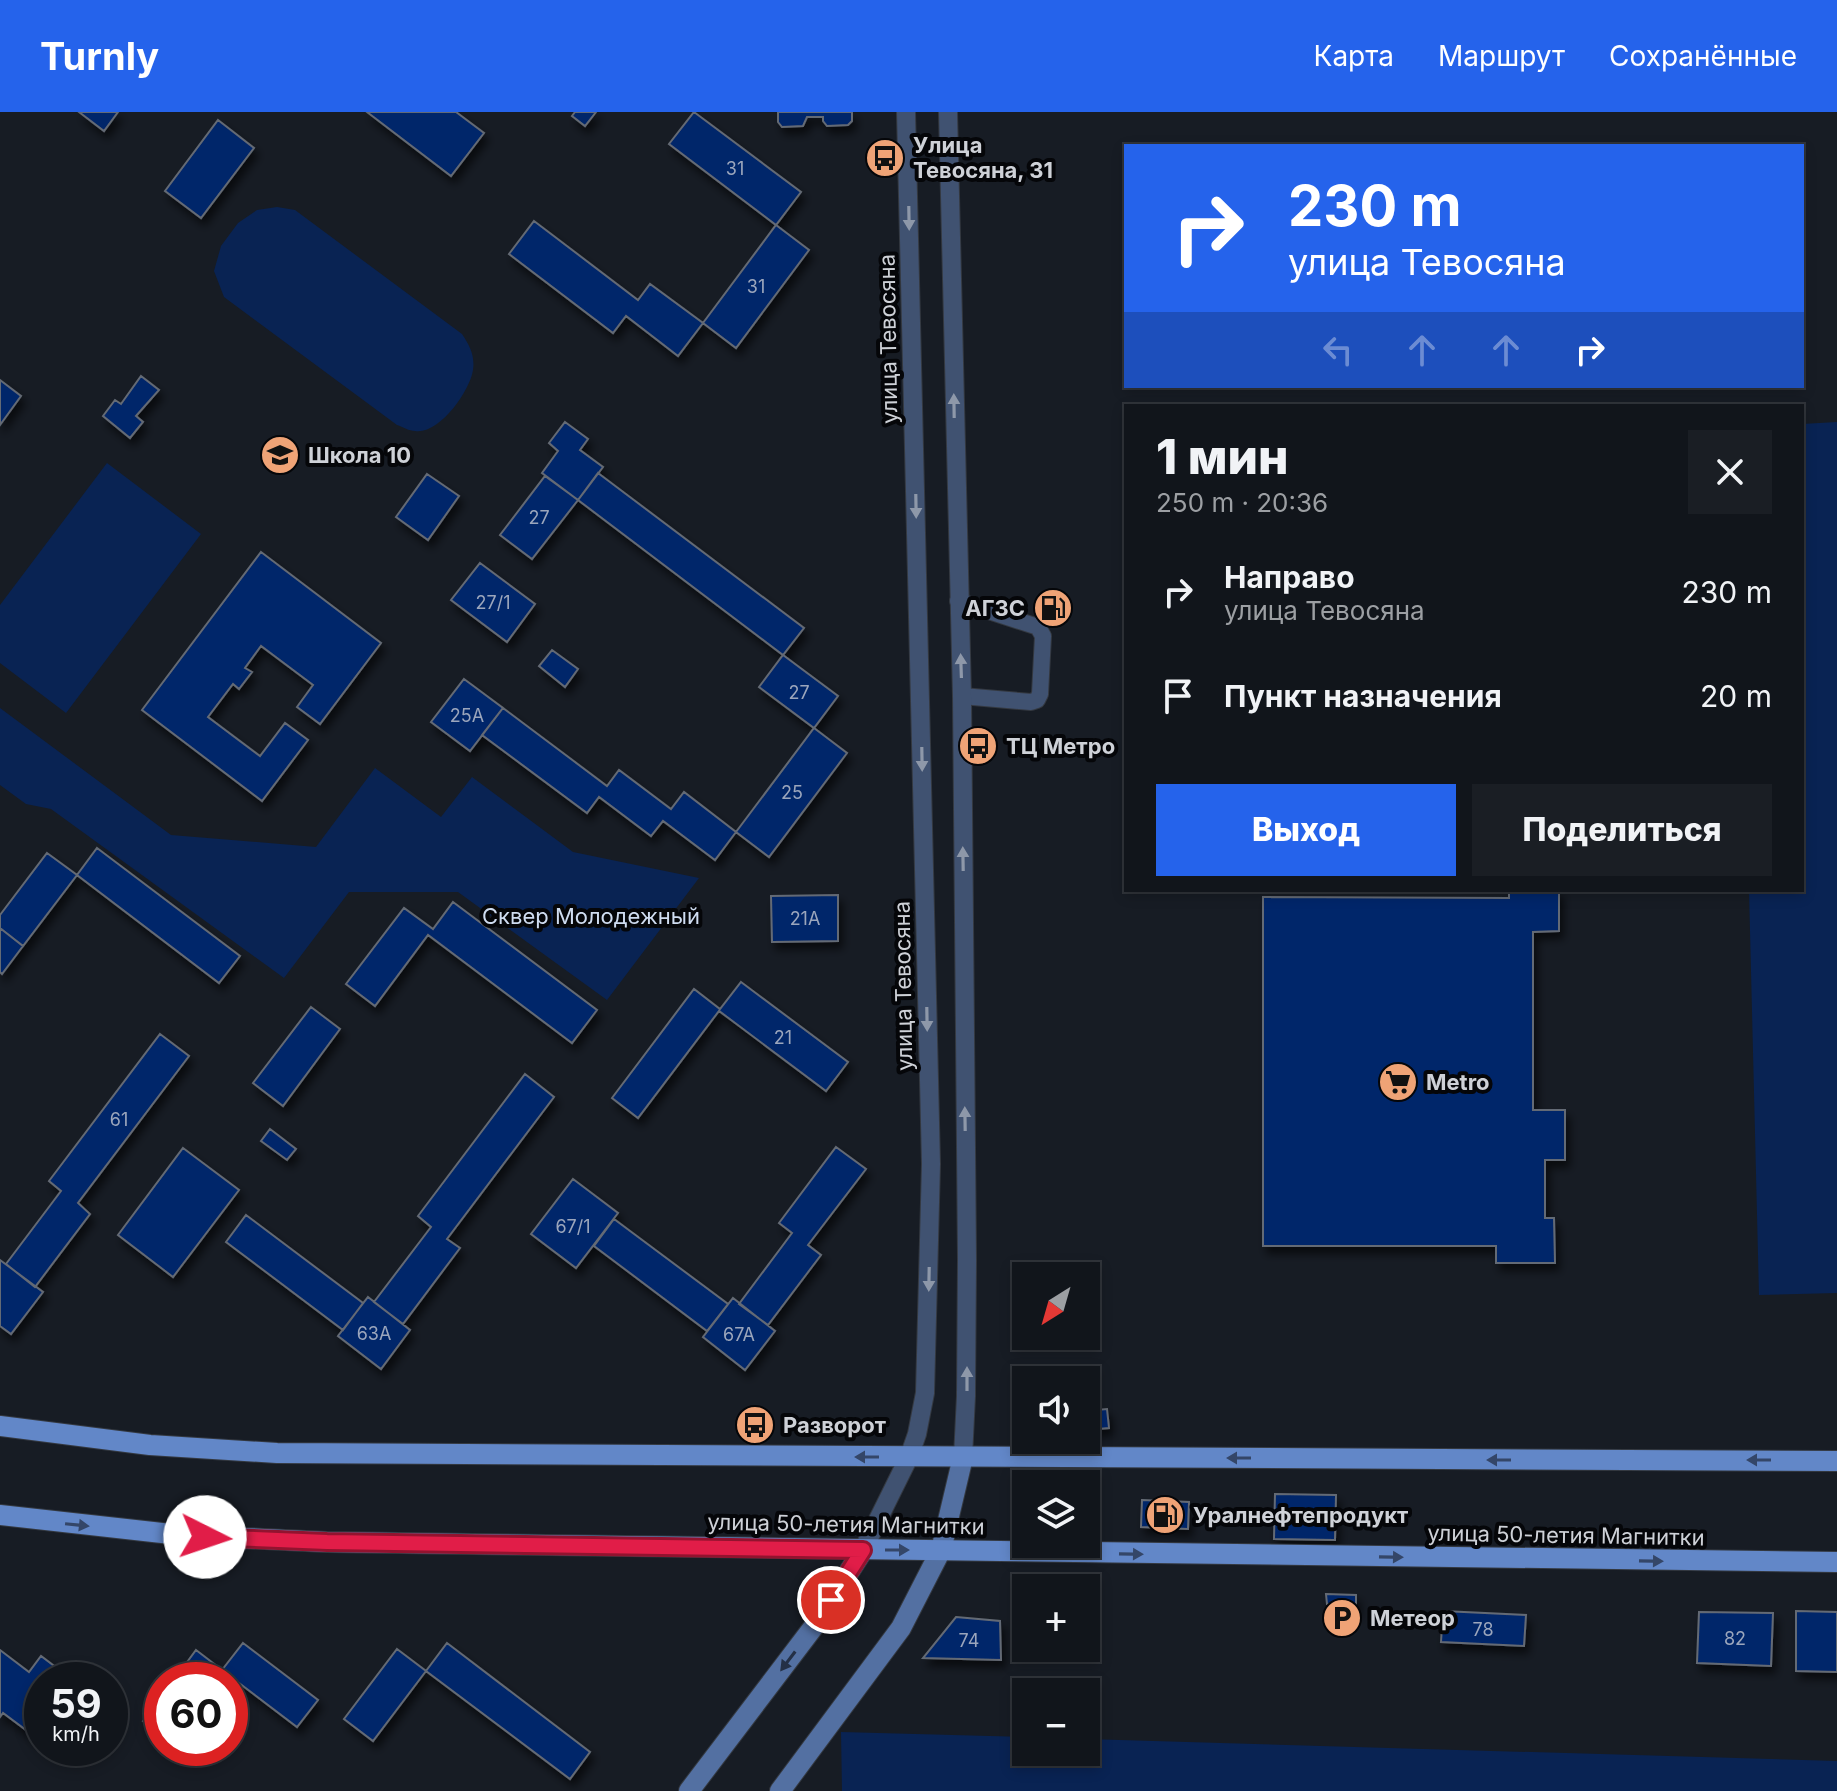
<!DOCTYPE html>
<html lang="ru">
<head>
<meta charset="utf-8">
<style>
  :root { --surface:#11151b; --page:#1a1e24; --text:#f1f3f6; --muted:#9c9fa3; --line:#30343a; --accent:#2563eb }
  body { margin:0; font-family:Inter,sans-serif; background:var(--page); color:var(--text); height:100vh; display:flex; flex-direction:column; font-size:30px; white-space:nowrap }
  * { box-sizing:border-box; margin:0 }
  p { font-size:26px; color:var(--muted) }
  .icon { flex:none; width:44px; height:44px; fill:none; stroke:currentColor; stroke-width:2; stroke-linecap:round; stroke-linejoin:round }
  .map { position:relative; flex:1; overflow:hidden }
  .side { position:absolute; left:1124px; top:292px; width:680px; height:488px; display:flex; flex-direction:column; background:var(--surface); border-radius:0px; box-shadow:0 4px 12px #0003,0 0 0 2px var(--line) }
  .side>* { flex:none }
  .guide { position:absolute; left:1124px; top:32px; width:680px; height:244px; border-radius:0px; box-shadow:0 4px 12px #0003,0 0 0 2px var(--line); background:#2563eb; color:#fff; overflow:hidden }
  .needle { width:52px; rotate:217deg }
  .fabs { position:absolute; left:1012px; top:1150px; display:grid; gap:16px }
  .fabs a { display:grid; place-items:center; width:88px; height:88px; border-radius:0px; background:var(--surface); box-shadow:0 4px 12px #0003,0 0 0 2px var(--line); font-size:40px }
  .speed { position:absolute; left:24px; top:1550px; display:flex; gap:16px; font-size:40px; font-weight:700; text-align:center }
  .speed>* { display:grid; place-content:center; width:104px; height:104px; border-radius:50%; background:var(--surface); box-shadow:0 4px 12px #0003,0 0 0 2px var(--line); line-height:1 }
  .speed small { font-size:20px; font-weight:400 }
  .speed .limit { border:12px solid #d22; background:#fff; color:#111 }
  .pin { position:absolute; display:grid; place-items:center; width:68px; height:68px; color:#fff; margin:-34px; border:4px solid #fff; border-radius:50%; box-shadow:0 2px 8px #0007 }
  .me { position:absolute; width:88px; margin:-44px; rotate:94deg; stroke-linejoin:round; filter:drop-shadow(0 0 6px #0008) }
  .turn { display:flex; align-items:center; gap:28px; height:168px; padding:0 32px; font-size:36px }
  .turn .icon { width:104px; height:104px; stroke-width:2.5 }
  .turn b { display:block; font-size:56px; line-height:68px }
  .lanes { display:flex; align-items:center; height:76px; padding:0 32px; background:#0003; justify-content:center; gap:40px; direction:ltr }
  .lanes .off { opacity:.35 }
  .round { display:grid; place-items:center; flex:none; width:84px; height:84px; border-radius:0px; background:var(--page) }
  .summary { display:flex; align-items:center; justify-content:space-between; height:136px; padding:0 32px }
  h1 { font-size:48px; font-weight:800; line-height:60px }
  .primary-button { display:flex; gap:16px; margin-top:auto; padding:16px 32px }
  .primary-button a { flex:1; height:92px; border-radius:0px; background:var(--accent); color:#fff; font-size:32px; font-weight:800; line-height:92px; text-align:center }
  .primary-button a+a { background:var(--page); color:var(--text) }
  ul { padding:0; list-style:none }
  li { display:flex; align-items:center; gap:24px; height:104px; padding:0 32px }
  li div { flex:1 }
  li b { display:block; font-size:30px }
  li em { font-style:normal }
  header { display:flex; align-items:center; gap:48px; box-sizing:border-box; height:112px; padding:0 40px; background:var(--accent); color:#fff }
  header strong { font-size:38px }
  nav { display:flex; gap:44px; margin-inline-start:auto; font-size:28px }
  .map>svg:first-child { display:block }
  .green { fill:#092353 }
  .building { fill:#01256a; stroke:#646a74; stroke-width:2; filter:url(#shadow) }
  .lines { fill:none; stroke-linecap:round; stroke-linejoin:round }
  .minor-casing { stroke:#343941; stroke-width:18 }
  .tertiary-casing { stroke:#343941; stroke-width:20 }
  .secondary-casing { stroke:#343941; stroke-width:22 }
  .primary-casing { stroke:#343941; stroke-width:22 }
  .minor { stroke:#405271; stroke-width:16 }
  .tertiary { stroke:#405271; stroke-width:18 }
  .secondary { stroke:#5370a2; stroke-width:20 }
  .primary { stroke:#6287c8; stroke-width:20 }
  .oneway { fill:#8e98a9 }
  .oneway2 { fill:#344668 }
  .oneway3 { fill:#243046 }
  .route-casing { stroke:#92132f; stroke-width:20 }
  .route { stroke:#e11d48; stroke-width:14 }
  .labels { text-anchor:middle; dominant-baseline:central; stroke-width:8; stroke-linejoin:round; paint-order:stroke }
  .number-label { font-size:18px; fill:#9ba6bc }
  .poi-label { font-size:22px; font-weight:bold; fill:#ced1d7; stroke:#050609; text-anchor:start }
  .street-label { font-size:22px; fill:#ced1d7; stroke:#050609 }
  .park-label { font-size:22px; fill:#cfdcf0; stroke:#050609 }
</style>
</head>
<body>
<header>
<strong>Turnly</strong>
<nav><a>Карта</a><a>Маршрут</a><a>Сохранённые</a></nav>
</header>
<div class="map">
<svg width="1837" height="1679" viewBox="0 0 1837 1679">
  <defs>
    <filter id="shadow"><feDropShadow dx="4" dy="7" stdDeviation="4" flood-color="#0009"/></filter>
  </defs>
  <rect width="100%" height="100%" fill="#171c24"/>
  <!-- green -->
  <path class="green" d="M 277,95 L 295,98 L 462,222 C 470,234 475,244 473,258 C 470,279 439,323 415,319 C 409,319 403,315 397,313 L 224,185 L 214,159 L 221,134 L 238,111 L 257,98 Z
    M 1837,310 L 1837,1181 L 1759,1183 L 1749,778 L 1802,778 L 1802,312 Z
    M 107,351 L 201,422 L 66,601 L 0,551 L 0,493 Z
    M 0,596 L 171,723 L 316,735 L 375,656 L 441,705 L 472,665 L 573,740 L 699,766 L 607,888 L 458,780 L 349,780 L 284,866 L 51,697 L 26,692 L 0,673 Z
    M 841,1620 L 1026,1625 L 1026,1640 L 1086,1640 L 1086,1627 L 1837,1649 L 1837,1679 L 842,1679 Z"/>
  <!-- building -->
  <path class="building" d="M 79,0 L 118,0 L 104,19 Z
    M 367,0 L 456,0 L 484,21 L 451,64 Z
    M 575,0 L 596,0 L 585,14 L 572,4 Z
    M 694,0 L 801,80 L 776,113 L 669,32 Z
    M 778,0 L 852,0 L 852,9 L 848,13 L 827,14 L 823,9 L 823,5 L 807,5 L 803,14 L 782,15 L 778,10 Z
    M 218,8 L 254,36 L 201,106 L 165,79 Z
    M 534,109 L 638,188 L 650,172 L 703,211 L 678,244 L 626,204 L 613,221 L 509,142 Z
    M 776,113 L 809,138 L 736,236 L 703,211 Z
    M 141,264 L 159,278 L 136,304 L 143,310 L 130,326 L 103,304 L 115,288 L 121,292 Z
    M 0,268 L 21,284 L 0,313 Z
    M 565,310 L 588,327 L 580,338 L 603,355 L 578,388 L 542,361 L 558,339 L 549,331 Z
    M 598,361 L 804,516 L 783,543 L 578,388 Z
    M 427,362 L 459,384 L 428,428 L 396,405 Z
    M 545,364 L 578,388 L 532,447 L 500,423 Z
    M 261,440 L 381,531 L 320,612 L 297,595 L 313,573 L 261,534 L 245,556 L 252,560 L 239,577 L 233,572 L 208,605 L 260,644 L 285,611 L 308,628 L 262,689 L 142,598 Z
    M 480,451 L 535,492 L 507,530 L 451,488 Z
    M 552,538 L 578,557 L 565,575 L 539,554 Z
    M 783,543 L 838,584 L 814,616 L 759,575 Z
    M 464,567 L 503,596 L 470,639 L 431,610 Z
    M 503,596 L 607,674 L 619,658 L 671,697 L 684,680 L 736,720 L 715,748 L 663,709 L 651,724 L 599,685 L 587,701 L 482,623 Z
    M 814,616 L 847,641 L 769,745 L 736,720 Z
    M 97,736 L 240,844 L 219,871 L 77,763 Z
    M 47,741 L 77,763 L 23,834 L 0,816 L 0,803 Z
    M 1509,778 L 1559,778 L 1559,819 L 1533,820 L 1533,998 L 1565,998 L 1565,1048 L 1545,1048 L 1545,1106 L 1554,1106 L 1555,1151 L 1496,1151 L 1496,1134 L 1263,1134 L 1263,785 L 1509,786 Z
    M 838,783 L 838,829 L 772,830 L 771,784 Z
    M 453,790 L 597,898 L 572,931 L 428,823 L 375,894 L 346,872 L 404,796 L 433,817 Z
    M 0,816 L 23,834 L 2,862 L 0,860 Z
    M 741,870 L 848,950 L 826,979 L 719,899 L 638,1006 L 612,986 L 694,877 L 720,897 Z
    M 311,895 L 340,917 L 283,994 L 253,971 Z
    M 160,922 L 189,944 L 78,1091 L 90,1102 L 35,1175 L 6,1152 L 61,1079 L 49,1069 Z
    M 525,962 L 554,985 L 447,1127 L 460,1136 L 403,1212 L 374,1190 L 431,1115 L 418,1104 Z
    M 270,1017 L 296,1037 L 287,1048 L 261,1029 Z
    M 836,1035 L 866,1057 L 808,1133 L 821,1143 L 768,1213 L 739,1192 L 792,1121 L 779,1111 Z
    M 183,1036 L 239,1078 L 173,1165 L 118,1123 Z
    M 573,1067 L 618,1101 L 576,1156 L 531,1122 Z
    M 246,1103 L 363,1191 L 343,1218 L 226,1130 Z
    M 614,1107 L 728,1192 L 707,1219 L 594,1134 Z
    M 0,1148 L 43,1180 L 11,1222 L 0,1214 Z
    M 368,1185 L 410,1218 L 381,1257 L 338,1224 Z
    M 733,1186 L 775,1219 L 745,1258 L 703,1225 Z
    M 1107,1297 L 1109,1316 L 1087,1318 L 1086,1299 Z
    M 1275,1382 L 1336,1383 L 1335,1428 L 1274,1427 Z
    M 1142,1388 L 1189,1390 L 1188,1417 L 1141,1415 Z
    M 1326,1482 L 1356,1483 L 1356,1499 L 1343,1497 L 1341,1492 L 1327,1492 Z
    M 1443,1499 L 1526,1503 L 1524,1534 L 1441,1530 Z
    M 1796,1499 L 1837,1500 L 1837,1560 L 1796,1559 Z
    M 1699,1500 L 1773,1501 L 1771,1554 L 1697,1551 Z
    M 956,1505 L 1000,1509 L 1001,1548 L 923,1546 Z
    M 243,1531 L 318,1588 L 297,1615 L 222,1558 Z
    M 447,1531 L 590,1640 L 570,1667 L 426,1559 Z
    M 397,1537 L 426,1559 L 373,1629 L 344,1607 Z
    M 0,1538 L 29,1560 L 41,1544 L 66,1563 L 62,1568 L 42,1568 L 42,1613 L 34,1624 L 3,1601 L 0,1605 Z
    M 196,1538 L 222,1558 L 215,1568 L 174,1568 Z
    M 162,1584 L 162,1624 L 143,1609 Z"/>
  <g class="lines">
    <defs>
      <path id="minor" d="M 958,489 L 1038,515 L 1043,524 L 1040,582 L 1037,588 L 1031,590 L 962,584"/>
      <path id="tertiary" d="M 948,0 L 962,584 L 967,1148 L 966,1284 L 963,1345
        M 863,1438 L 909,1345 L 917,1322 L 925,1281 L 931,1052 L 906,0"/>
      <path id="secondary" d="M 689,1679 L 815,1513 L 863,1438
        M 780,1679 L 901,1516 L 941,1438 L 963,1345"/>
      <path id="primary" d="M 0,1314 L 150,1333 L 277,1341 L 1837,1349
        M 0,1403 L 180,1423 L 327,1430 L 1837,1450"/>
    </defs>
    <!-- minor casing -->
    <use href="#minor" class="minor-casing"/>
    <!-- tertiary casing -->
    <use href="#tertiary" class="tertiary-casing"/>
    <!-- secondary casing -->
    <use href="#secondary" class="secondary-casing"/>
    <!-- primary casing -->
    <use href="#primary" class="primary-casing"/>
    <!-- minor -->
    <use href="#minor" class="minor"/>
    <!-- tertiary -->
    <use href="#tertiary" class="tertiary"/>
    <!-- secondary -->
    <use href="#secondary" class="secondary"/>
    <!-- primary -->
    <use href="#primary" class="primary"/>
  </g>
  <!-- one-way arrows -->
  <defs><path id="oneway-solid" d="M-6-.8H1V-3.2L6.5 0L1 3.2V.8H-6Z" transform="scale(2)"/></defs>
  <g class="oneway">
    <use href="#oneway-solid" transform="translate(909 106) rotate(89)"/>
    <use href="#oneway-solid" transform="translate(954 294) rotate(-91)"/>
    <use href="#oneway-solid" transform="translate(916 394) rotate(89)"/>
    <use href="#oneway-solid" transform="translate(961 554) rotate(-92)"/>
    <use href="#oneway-solid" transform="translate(922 647) rotate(89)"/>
    <use href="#oneway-solid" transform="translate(963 747) rotate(-91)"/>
    <use href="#oneway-solid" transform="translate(927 907) rotate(89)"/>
    <use href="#oneway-solid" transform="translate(965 1007) rotate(-91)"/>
    <use href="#oneway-solid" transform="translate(929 1167) rotate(91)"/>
    <use href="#oneway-solid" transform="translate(967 1267) rotate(-90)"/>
  </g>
  <g class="oneway2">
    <use href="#oneway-solid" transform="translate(867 1345) rotate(180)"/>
    <use href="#oneway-solid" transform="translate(1239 1346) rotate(-180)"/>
    <use href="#oneway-solid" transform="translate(1499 1348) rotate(-180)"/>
    <use href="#oneway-solid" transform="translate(1759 1348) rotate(-180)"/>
    <use href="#oneway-solid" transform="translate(77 1413) rotate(6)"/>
    <use href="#oneway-solid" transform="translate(897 1438)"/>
    <use href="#oneway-solid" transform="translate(1131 1442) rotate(1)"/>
    <use href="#oneway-solid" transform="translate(1391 1445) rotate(1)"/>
    <use href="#oneway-solid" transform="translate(1651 1449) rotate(1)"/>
  </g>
  <use class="oneway3" href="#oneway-solid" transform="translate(788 1549) rotate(127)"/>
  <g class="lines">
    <defs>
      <path id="route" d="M 205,1425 L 327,1430 L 863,1438 L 831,1488"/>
    </defs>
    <!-- route casing -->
    <use href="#route" class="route-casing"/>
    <!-- route -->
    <use href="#route" class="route"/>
  </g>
  <!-- icons -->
  <defs>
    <symbol id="bus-disc" viewBox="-11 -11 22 22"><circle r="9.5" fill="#efa376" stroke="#050609"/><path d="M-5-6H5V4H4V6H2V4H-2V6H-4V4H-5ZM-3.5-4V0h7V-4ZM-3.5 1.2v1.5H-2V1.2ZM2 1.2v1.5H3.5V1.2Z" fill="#111"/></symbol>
    <symbol id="school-disc" viewBox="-11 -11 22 22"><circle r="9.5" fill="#efa376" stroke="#050609"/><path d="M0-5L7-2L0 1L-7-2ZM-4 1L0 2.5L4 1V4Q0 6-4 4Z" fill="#111"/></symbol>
    <symbol id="fuel-disc" viewBox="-11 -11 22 22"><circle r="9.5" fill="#efa376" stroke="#050609"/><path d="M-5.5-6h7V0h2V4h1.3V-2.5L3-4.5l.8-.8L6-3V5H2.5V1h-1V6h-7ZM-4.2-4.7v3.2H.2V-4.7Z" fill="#111"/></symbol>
    <symbol id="supermarket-disc" viewBox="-11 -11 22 22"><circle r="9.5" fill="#efa376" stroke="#050609"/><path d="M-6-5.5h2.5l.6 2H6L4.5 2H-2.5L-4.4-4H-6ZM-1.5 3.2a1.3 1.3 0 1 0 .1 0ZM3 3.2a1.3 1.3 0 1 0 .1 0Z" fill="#111"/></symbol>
    <symbol id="parking-disc" viewBox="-11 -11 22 22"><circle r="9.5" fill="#efa376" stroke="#050609"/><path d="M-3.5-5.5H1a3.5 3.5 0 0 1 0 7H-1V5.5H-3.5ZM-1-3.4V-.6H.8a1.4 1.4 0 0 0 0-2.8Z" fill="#111"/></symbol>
  </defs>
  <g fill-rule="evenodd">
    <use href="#bus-disc" x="863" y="24" width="44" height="44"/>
    <use href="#school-disc" x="258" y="321" width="44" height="44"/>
    <use href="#fuel-disc" x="1031" y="474" width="44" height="44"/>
    <use href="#bus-disc" x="956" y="612" width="44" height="44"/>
    <use href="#supermarket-disc" x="1376" y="948" width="44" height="44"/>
    <use href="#bus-disc" x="733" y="1291" width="44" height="44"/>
    <use href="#fuel-disc" x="1143" y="1381" width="44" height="44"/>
    <use href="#parking-disc" x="1320" y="1484" width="44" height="44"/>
  </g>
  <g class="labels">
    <!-- number labels -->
    <g class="number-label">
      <text x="735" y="56">31</text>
      <text x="756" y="174">31</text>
      <text x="539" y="405">27</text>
      <text x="493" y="490">27/1</text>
      <text x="799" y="580">27</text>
      <text x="467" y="603">25А</text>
      <text x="792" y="680">25</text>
      <text x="805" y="806">21А</text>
      <text x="783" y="925">21</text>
      <text x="119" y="1007">61</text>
      <text x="573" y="1114">67/1</text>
      <text x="374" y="1221">63А</text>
      <text x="739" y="1222">67А</text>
      <text x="1483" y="1517">78</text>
      <text x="1735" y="1526">82</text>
      <text x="969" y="1528">74</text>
    </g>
    <!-- poi labels -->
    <g class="poi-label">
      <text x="913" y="33">Улица<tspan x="913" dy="25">Тевосяна, 31</tspan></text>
      <text x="308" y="343">Школа 10</text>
      <text x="1025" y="496" text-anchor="end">АГЗС</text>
      <text x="1006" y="634">ТЦ Метро</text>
      <text x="1426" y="970">Metro</text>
      <text x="783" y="1313">Разворот</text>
      <text x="1193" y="1403">Уралнефтепродукт</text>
      <text x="1370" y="1506">Метеор</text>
    </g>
    <!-- street labels -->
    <g class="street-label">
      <text transform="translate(888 227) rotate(-91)">улица Тевосяна</text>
      <text transform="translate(903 874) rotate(-91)">улица Тевосяна</text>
      <text transform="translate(846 1412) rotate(1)">улица 50-летия Магнитки</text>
      <text transform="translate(1566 1423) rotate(1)">улица 50-летия Магнитки</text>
    </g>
    <!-- park labels -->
    <g class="park-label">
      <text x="591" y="804">Сквер Молодежный</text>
    </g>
  </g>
</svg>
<div class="fabs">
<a><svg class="needle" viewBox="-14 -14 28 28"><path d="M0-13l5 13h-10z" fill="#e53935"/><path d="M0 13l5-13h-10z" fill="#9c9fa3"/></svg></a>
<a><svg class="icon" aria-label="sound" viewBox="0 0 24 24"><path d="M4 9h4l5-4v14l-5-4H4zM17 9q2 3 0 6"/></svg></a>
<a><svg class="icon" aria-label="layers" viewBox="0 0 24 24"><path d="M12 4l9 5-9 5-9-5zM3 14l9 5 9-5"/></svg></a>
<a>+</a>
<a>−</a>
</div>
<div class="speed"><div>59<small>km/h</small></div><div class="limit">60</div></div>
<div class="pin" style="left:831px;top:1488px;background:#d93025"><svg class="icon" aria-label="arrive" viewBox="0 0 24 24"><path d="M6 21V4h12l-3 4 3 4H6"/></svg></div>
<svg class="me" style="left:205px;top:1425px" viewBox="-20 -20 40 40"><circle r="19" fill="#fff"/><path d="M0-13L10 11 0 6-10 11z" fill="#e11d48"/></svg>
<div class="guide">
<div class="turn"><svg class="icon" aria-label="right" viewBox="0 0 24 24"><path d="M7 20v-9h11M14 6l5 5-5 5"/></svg><div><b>230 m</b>улица Тевосяна</div></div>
<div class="lanes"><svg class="icon off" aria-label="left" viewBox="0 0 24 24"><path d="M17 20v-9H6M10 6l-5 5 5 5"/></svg><svg class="icon off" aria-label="ahead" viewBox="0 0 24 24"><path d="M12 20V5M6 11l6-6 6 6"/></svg><svg class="icon off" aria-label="ahead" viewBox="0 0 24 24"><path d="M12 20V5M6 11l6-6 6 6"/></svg><svg class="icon" aria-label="right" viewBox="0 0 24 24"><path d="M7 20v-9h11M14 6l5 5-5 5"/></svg></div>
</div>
<section class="side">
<div class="summary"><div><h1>1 мин</h1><p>250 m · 20:36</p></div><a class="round"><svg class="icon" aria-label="close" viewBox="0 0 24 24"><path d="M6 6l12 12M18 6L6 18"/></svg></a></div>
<ul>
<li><svg class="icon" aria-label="right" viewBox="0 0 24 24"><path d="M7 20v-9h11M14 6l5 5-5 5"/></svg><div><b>Направо</b><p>улица Тевосяна</p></div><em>230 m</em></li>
<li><svg class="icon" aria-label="arrive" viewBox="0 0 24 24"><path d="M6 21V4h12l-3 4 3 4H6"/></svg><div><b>Пункт назначения</b></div><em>20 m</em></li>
</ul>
<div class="primary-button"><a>Выход</a><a>Поделиться</a></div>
</section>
</div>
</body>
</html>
